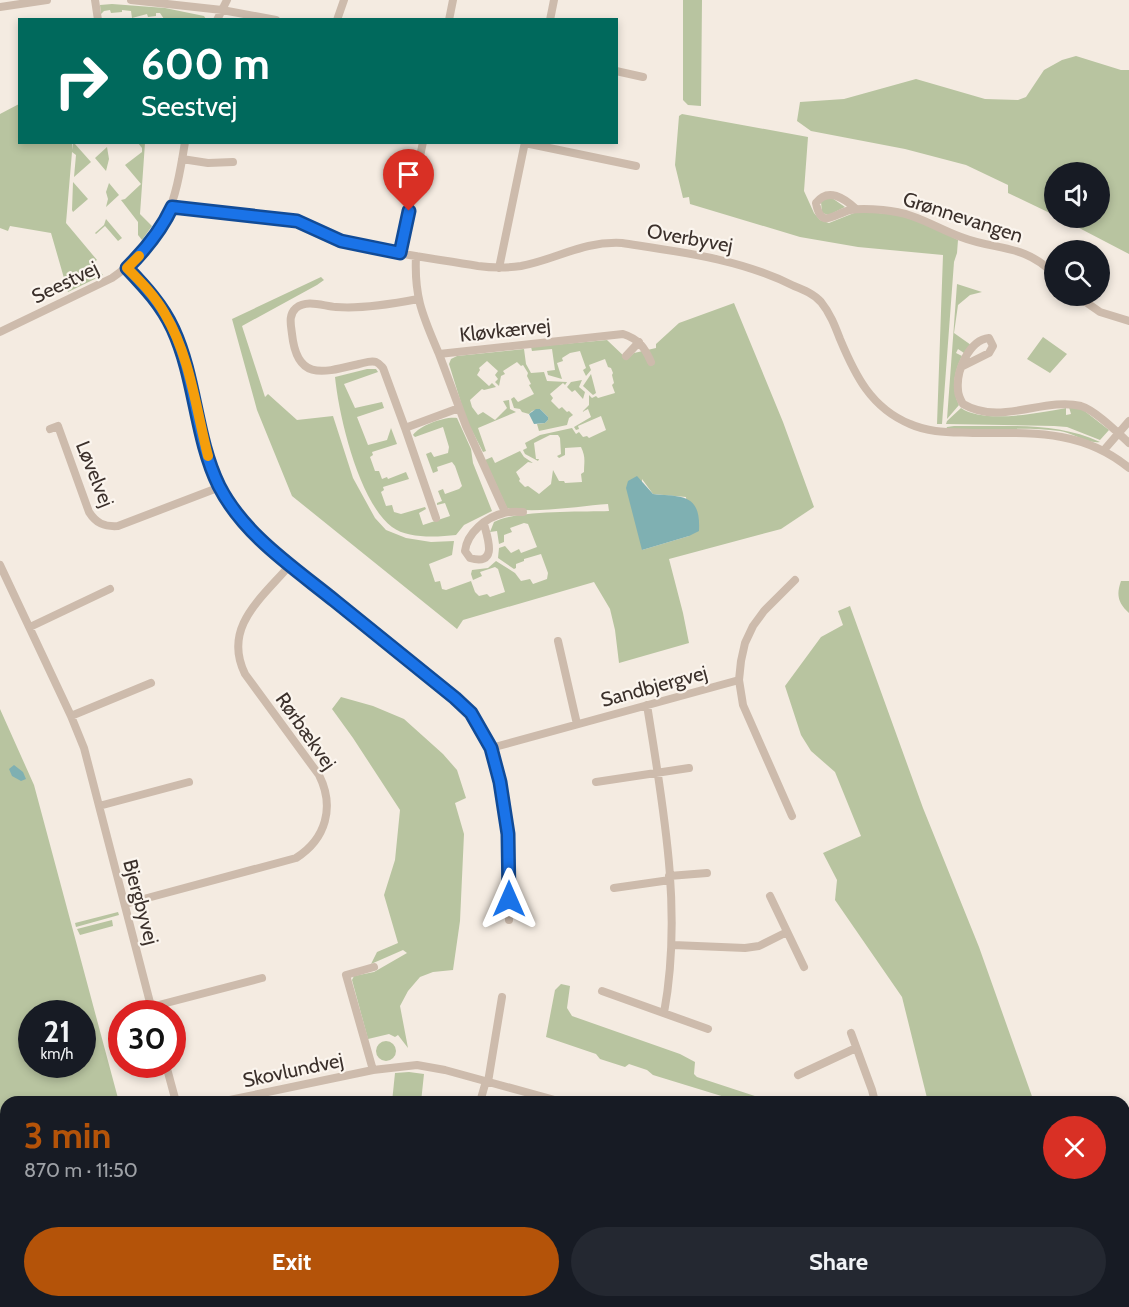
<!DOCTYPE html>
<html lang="en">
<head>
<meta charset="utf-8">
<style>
  :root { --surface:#171b24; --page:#242831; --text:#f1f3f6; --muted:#9ea1a6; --accent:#b45309 }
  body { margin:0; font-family:Cabin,sans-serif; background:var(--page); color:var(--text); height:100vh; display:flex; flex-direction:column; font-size:22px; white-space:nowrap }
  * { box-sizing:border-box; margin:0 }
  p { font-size:20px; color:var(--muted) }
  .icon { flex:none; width:33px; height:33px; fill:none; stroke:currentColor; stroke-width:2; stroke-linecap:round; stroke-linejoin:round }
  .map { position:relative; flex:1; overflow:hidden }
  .panel { position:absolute; left:0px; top:1096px; width:1130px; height:212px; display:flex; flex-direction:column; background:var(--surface); border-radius:18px 18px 0 0; box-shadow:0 3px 9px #0003 }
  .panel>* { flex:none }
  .hud { position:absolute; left:18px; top:18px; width:600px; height:126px; border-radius:0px; box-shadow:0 3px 9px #0003; background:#00695c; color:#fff; overflow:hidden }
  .fabs { position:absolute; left:1044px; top:162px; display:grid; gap:12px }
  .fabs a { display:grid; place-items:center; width:66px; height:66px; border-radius:50%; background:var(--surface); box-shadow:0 3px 9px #0003; font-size:30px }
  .speed { position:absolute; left:18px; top:1000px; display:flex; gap:12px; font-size:30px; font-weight:700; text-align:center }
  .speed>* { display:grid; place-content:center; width:78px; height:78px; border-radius:50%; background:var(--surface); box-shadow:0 3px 9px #0003; line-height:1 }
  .speed small { font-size:15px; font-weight:400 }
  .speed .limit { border:9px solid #d22; background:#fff; color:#111 }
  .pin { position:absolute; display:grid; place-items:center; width:51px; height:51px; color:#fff; margin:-62px -26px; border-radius:50% 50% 50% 0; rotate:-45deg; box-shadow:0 0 6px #0007 }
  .pin .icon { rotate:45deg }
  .me { position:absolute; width:66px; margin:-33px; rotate:0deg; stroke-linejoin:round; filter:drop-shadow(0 0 4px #0008) }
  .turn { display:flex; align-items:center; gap:21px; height:126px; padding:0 24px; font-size:27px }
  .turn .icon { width:78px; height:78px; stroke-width:2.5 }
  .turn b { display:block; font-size:42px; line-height:51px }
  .round { display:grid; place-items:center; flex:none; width:63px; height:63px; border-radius:32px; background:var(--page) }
  .overview { display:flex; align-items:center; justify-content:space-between; height:102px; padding:0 24px }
  h1 { font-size:36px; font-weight:700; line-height:45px; color:var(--accent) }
  .cta { display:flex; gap:12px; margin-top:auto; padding:12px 24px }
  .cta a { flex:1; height:69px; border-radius:36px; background:var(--accent); color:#fff; font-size:24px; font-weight:700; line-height:69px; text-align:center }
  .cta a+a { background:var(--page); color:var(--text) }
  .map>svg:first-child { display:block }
  .green { fill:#b8c4a0; fill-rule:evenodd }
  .water { fill:#7fb0b2 }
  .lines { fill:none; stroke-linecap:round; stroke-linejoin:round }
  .stream { stroke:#7fb0b2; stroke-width:2 }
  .minor { stroke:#cdbbac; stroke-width:8 }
  .rail { stroke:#3b302b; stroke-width:2; stroke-dasharray:1.5 4.5; stroke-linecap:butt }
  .route-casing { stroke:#114b97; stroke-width:15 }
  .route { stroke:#1a73e8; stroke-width:10 }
  .slow { stroke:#f59e0b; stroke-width:10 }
  .labels { text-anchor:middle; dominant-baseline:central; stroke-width:4.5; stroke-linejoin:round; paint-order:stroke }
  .street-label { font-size:20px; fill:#3b302b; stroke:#fbf5ee }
</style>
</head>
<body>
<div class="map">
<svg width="1129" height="1307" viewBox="0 0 1129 1307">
  <rect width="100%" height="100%" fill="#f4ebe1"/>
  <!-- green -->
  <path class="green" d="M 683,0 L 702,0 L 701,106 L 688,105 L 683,100 Z
    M 112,4 L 165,8 L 204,16 L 206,19 L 164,19 L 160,13 L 156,13 L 156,16 L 148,17 L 147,14 L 132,18 L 131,11 L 122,10 L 122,12 L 111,13 L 110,10 L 104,11 L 101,14 L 100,5 Z
    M 1076,56 L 1121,70 L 1129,70 L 1129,254 L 1060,218 L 1100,218 L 1100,172 L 1054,172 L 1054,215 L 1008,193 L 1008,185 L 966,165 L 905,149 L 811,131 L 797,121 L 800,102 L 844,99 L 916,79 L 985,99 L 1018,100 L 1026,97 L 1044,70 L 1062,60 Z
    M 19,104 L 20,142 L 72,143 L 72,150 L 73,143 L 76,143 L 75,144 L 91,162 L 74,177 L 76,155 L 72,152 L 66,223 L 97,260 L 93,263 L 103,275 L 68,292 L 51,233 L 10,226 L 8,231 L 0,228 L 0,114 Z
    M 682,114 L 808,137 L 804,191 L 814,213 L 820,220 L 829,223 L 859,211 L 898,215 L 929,225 L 958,240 L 957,253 L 954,262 L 942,424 L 937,424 L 943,255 L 858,247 L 800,237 L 690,204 L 689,197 L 683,198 L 675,165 L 679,116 Z
    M 138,143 L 145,143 L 140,214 L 152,226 L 142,240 L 138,235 L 138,222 L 121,200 L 125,199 L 141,184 L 125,165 L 142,152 L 142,148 Z
    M 107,147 L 109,159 L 106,171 L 95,158 Z
    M 73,182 L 88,199 L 73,212 L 72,210 Z
    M 109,183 L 119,195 L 106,207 L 108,199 L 106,192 Z
    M 832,198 L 845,207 L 829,215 L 822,213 L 821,202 L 823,199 Z
    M 106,219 L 122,238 L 118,241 L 105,226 L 96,234 L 95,233 L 104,225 Z
    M 321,277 L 324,280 L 317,285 L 242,326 L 265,397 L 268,394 L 297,420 L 333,416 L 353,478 L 375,518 L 386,530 L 406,538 L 431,542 L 454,541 L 452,555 L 429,564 L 435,582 L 440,581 L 442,589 L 446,590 L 471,581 L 475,592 L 479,596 L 487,594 L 490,597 L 505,592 L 498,569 L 495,567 L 480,572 L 482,576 L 473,580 L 471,574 L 472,570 L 488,568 L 496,561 L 515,573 L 521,581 L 530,579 L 533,584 L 547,579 L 548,573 L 541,554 L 524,559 L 524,561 L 516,564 L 516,568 L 514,569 L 498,558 L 499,548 L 505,546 L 511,553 L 519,549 L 521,553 L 537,547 L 528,524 L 524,523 L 510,528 L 512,532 L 504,535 L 504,542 L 499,544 L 497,531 L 490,532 L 494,522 C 517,510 581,512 609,511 L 608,504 C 579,506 534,514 507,508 L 485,460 L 492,457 L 495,463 L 520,451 L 524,457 L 533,463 L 528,462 L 516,472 L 520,479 L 519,481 L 525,487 L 528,486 L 539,494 L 551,484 L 553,470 L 559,481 L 564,481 L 565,483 L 582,482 L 581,474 L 584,472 C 584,462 586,457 581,447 L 565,448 L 565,455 L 559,458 L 557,456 L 561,454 L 560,438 L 558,435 L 550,435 L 534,443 L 536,459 L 539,459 L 538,461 L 525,454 L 523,450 L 527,448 L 525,443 L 540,435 L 572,428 L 576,434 L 579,432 L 583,437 L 587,436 L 589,438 L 606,430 L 601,416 L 578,426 L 579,429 L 576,430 L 574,427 L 591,417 L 588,409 L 582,412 L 589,405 L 589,395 L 592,398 L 596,396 L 598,398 L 615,393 L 612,385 L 614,383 L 612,375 L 613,373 L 611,368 L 608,367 L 605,359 L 589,365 L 591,370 L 586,376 L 583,370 L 586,368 L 580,351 L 570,353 L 562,358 L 563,361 L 557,363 L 562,379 L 548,375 L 547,371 L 555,370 L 552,349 L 532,351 L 531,347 L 607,340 L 627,359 L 634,353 L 656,348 L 656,344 L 679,323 L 734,303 L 783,422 L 814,507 L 781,529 L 669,559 L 683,613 L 689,643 L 619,663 L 615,630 L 610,609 L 594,582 L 463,620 L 457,629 L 292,496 L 257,410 L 232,319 ZM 642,479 L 653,494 L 686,497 L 689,536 L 642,550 Z
    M 957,284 L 982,292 L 970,295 L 958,305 L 954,333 L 971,345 L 964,353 L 958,349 L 956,353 L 962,356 C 954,372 951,389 959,405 L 947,419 Z
    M 1043,337 L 1067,354 L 1050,373 L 1027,359 Z
    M 524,349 L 526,364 L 531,373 L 544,372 L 547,381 L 567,382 L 565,385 L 563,383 L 550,394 L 553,398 L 551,401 L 559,409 L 562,407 L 567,412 L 569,411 L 573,415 L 569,418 L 567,425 L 539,431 L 537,424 L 545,423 L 548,420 L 548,417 L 540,409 L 532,411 L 529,414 L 522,412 L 520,409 L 514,408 L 511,399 L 514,397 L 518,402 L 534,394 L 529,385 L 531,384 L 527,376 L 528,373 L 523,365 L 521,366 L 517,362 L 503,371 L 505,374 L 501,376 L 499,386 L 495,382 L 498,379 L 495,375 L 498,371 L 487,361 L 479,368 L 480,370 L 477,375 L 489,386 L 492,383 L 496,387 L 484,390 L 482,389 L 470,400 L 472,407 L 478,415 L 483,412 L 495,420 L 507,408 L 503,401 L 509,400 L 510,409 L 516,412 L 478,428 L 486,451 L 483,452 L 466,419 L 449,364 L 451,359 L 457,356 Z
    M 367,369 L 376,369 L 378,372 L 344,384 L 355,408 L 382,402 L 384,408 L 357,417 L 368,445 L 387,440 L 391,428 L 397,444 L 372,452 L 373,455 L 370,457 L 375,471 L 379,471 L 382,479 L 387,477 L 388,479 L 406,472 L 409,479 L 383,487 L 384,490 L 381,492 L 386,506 L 392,505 L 394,512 L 401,514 L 425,507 L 426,509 L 419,513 L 423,525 L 450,516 L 445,503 L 437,505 L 437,503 L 442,501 L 438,491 L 443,489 L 445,494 L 459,489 L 462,486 L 455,466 L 452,462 L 437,467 L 438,471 L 433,473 L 426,454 L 431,452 L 434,457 L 448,453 L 449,447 L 443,427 L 415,437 L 413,435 C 420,425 446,416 457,418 L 471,449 L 473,463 L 492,511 L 464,525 L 456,535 C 437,537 408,539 392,527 C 359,502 339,417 335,377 Z
    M 591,374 L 596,393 L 593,395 L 583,386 Z
    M 582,380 L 579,387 L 585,392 L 583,399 L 575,390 L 572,392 L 567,387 L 571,382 Z
    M 1069,407 L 1082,409 L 1109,430 L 1100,440 L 1067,427 L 1054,426 L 946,424 L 947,421 L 961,408 C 984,424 1039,413 1066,408 L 1066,415 L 1071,414 Z
    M 954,426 C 1003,427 1055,421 1100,442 C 1087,444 1073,433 1060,431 C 1025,426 982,431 946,429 L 947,427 Z
    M 1121,581 L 1129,581 L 1129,613 C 1118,603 1116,595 1121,581 Z
    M 850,606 L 923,808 L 979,947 L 1034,1102 L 928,1102 L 902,997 L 835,900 L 837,880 L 823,853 L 861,836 L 835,772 L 811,751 L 801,735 L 785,686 L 821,637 L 843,625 L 838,611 Z
    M 341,697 L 373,706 L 404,719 L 443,754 L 457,770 L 466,798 L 455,803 L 464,834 L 460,921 L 453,970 L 433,972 L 420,977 L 408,991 L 400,1006 L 408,1048 L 398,1035 L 395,1037 L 389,1034 L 368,1039 L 352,980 L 354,976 L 374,972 L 407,953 L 403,950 L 371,964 L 377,952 L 398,943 L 384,895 L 395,860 L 400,810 L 353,738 L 332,709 Z
    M 0,709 L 34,785 L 119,1102 L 6,1102 L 6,1200 L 0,1202 ZM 32,1014 L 82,1014 L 82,1065 L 32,1065 Z
    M 118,912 L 119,915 L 76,927 L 75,923 Z
    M 112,920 L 113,926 L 80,935 L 77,929 Z
    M 561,984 L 570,986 L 567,1008 L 572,1016 L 680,1054 L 695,1062 L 694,1074 L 697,1077 L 773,1102 L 741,1102 L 653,1075 L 647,1070 L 629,1064 L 625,1067 L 600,1059 L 596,1054 L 546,1037 L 555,990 Z
    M376 1051a10 10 0 1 1 20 0a10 10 0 1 1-20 0Z
    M 409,1072 L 424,1074 L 421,1102 L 392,1102 L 395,1073 Z
    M 1129,1211 L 1129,1307 L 950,1307 L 949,1302 L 1124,1302 L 1124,1212 Z
    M 109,1302 L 940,1302 L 941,1307 L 244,1307 L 232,1303 L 219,1307 L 97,1307 Z"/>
  <!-- water -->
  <path class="water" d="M 536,409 L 540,409 L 548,417 L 548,420 L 545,423 L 534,424 L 529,414 Z
    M 637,476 L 653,494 C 682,497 701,493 699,531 L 689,536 L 642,550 L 626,488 L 628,481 Z
    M 14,765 L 23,772 L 26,779 L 21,781 L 12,776 L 9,769 Z"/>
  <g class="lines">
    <!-- stream -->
    <path class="stream" d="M 156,1302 L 156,1307
      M 97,1307 L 109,1302
      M 298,1307 L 299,1302"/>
    <!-- minor -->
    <path class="minor" d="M 95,0 L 98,20
      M 131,0 L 222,10 L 276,20
      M 0,7 L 47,0
      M 217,20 L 227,0
      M 337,20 L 344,0
      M 449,20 L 453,0
      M 550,20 L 554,0
      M 616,71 L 643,77
      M 525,143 L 636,166
      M 182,159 L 208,163 L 233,162
      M 172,207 L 297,221 C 317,227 333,239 353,244 C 394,254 437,259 478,266 C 493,268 507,268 521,266 C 558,259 582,241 622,243 C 681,252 741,259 794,286 C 804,290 814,294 821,302 C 830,313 835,326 840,339 C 855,375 871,408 910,424 C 930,433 951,432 973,433 C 1030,433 1082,429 1129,468
      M 856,209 C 844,198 828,187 816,203 C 821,230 834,214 850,210 C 860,208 873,209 883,210 C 916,213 932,226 961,237 C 997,251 1023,243 1054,274
      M 400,253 L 423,142
      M 416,256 C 414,298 423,316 439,354 L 623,334 C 639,339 645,348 651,362
      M 127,268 C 145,287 162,305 173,329 C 196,379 195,438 219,486 C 243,534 291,565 331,598 C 373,632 414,665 455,698 C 470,713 483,728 491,747 C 494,755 495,765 497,773 C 510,823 509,869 509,920
      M 499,268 L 525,142
      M 1077,296 L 1100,312 L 1129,321
      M 0,332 L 112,278 C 167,240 175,205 185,142
      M 439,354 L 466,426 L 505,512
      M 626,356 L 639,342
      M 963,366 L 989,353 L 993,346 L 989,338 C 969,340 956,371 958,390 C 958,395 960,399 963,404 C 1000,426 1044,397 1081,406 C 1095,410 1118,433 1129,443
      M 405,428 L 383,368 C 381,366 379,363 376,362 C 371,360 364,363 359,364 C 322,373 297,381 292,334 C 291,325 288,315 296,308 C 307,299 323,306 336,307 C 363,309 392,304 418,299
      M 50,429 L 58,426 L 89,512 C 96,523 104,527 118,526 L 220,487
      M 1104,450 L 1129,421
      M 436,518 L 405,428 L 459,408
      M 484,524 C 488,539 498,566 470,558 L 465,551 C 467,533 486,517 504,513 C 510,511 517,512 523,512
      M 0,565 L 71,716 L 84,748 L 153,1014
      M 30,627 L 110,589
      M 558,641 L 577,724
      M 647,705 C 663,806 683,911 664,1013
      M 71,716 L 151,683
      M 491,748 L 739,680
      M 596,782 L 689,768
      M 99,806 L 189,782
      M 792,816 L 743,705 L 739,680 L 741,661 L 745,643 L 753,626 L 764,611 L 795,580
      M 669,876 L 707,873
      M 614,888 L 670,880
      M 770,896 L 804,967
      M 125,904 L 296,858 C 326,839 335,807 319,775 L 245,674 C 222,627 262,598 290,565
      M 673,945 L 745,948 L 759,946 L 787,932
      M 602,991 L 708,1029
      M 151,1007 L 262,978
      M 851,1033 L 872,1090 L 875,1102
      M 166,1065 L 176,1102
      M 373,1070 L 346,975 L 374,967
      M 798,1075 L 856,1048
      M 488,1082 L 502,997
      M 220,1102 L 373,1070 L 417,1065 L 445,1070 L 562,1102
      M 480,1102 L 486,1081"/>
    <!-- rail -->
    <path class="rail" d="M 1124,1204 L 1129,1203
      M 0,1218 L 6,1217"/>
  </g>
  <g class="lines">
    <defs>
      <path id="route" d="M 409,211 L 400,253 L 341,241 L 297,221 L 172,207 C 161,231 146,249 127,268 C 145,287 162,305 173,329 C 196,379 195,437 219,486 C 244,535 293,567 335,601 C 375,633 415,666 455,698 L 471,713 L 491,748 L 500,782 L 508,834 L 509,899"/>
    </defs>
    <!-- route casing -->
    <use href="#route" class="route-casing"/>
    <!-- route -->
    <use href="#route" class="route"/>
    <!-- slow -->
    <path class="slow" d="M 139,256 L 127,268 C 141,282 155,296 165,314 C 190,356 196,409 208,456"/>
  </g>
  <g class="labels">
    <!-- street labels -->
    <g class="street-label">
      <text transform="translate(963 217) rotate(18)">Grønnevangen</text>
      <text transform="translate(690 238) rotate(10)">Overbyvej</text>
      <text transform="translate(65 282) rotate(-26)">Seestvej</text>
      <text transform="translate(505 330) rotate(-6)">Kløvkærvej</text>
      <text transform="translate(95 474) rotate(68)">Løvelvej</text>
      <text transform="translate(654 686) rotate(-15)">Sandbjergvej</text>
      <text transform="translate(306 731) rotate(55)">Rørbækvej</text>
      <text transform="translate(141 902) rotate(75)">Bjergbyvej</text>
      <text transform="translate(293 1070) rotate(-12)">Skovlundvej</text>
    </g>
  </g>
</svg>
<div class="fabs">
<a><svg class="icon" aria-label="sound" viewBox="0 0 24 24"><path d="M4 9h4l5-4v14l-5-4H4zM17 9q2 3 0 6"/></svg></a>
<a><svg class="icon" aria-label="search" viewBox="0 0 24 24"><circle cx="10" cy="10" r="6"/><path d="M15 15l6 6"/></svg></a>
</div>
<div class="speed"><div>21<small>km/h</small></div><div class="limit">30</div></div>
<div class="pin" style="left:409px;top:211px;background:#d93025"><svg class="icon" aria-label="arrive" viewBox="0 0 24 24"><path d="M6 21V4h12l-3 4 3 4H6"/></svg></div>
<svg class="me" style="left:509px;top:899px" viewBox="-20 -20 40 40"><path d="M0-17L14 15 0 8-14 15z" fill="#1a73e8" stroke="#fff" stroke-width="4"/></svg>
<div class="hud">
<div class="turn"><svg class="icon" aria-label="right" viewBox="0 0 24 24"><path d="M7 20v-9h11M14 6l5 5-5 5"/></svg><div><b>600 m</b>Seestvej</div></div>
</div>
<section class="panel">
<div class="overview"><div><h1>3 min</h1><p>870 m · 11:50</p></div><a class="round" style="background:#d93025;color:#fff"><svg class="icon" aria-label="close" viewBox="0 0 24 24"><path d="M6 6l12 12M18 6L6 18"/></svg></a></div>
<div class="cta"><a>Exit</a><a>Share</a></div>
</section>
</div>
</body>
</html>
